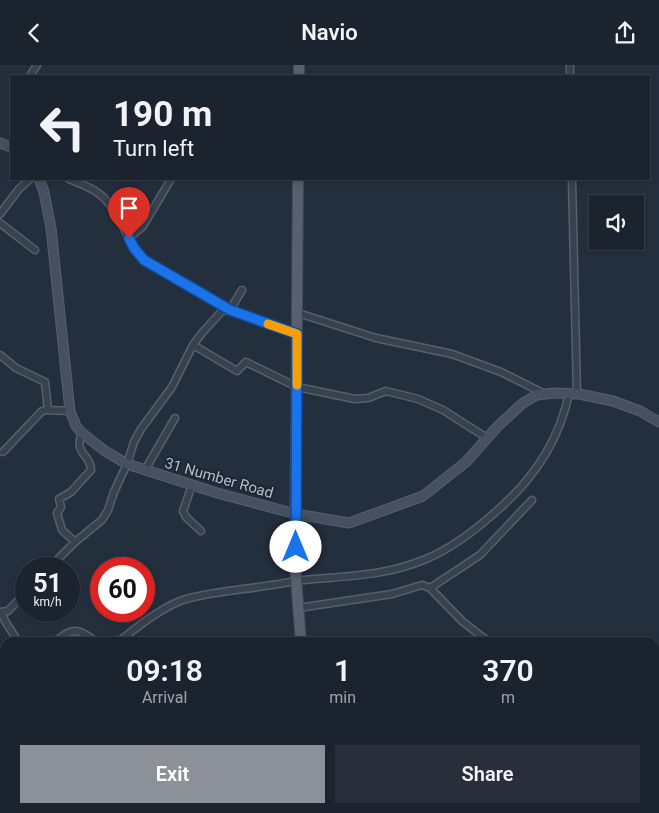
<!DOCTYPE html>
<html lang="en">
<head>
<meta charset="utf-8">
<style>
  :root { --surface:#1b232e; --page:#282f3a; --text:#f1f3f6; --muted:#a0a4aa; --line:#39404a; --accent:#8c9099 }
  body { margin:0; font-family:Roboto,sans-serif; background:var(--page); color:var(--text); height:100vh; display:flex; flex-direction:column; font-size:19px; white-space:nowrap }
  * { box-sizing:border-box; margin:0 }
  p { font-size:16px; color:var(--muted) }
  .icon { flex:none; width:28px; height:28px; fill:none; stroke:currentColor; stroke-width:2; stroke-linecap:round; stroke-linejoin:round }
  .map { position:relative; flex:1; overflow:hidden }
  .sheet { position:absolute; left:0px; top:572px; width:660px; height:176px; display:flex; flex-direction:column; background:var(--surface); border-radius:15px 15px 0 0; box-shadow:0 2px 8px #0003,0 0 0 1px var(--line) }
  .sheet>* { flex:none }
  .banner { position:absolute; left:10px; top:10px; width:640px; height:105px; border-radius:0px; box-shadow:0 2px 8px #0003,0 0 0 1px var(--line); background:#1b232e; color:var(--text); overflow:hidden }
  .buttons { position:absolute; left:589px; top:130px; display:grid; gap:10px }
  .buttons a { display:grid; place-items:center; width:55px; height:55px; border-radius:0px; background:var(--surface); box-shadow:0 2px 8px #0003,0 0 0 1px var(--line); font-size:25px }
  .speed { position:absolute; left:15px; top:492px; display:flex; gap:10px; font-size:25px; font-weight:700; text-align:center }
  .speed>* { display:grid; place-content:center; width:65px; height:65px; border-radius:50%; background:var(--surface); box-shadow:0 2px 8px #0003,0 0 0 1px var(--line); line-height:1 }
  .speed small { font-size:12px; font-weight:400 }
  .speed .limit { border:8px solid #d22; background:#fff; color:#111 }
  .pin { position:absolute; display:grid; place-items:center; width:42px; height:42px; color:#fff; margin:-51px -21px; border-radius:50% 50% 50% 0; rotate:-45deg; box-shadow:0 0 5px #0007 }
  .pin .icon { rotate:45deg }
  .me { position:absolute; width:55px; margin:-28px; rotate:0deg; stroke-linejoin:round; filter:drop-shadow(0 0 4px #0008) }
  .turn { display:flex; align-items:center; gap:18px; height:105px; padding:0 20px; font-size:22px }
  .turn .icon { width:65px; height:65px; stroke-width:2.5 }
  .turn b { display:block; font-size:35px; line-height:42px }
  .eta { display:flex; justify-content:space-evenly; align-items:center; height:85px; text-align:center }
  .eta b { font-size:30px; font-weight:600; line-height:35px }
  .action { display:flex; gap:10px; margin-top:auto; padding:10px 20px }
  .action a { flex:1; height:58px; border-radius:0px; background:var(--accent); color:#fff; font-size:20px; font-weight:600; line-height:58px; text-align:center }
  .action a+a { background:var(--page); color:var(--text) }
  header { display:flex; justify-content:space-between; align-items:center; height:65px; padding:0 20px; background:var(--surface); font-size:22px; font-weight:600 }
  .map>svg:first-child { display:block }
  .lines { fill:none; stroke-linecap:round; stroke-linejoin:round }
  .street-casing { stroke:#565f6c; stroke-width:9 }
  .secondary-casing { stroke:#565f6c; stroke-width:11 }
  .primary-casing { stroke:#414a57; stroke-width:12 }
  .street { stroke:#38414e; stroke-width:6 }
  .secondary { stroke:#465061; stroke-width:9 }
  .primary { stroke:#56606e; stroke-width:10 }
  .route-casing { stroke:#114b97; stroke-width:12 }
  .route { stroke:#1a73e8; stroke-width:9 }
  .slow { stroke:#f59e0b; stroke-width:9 }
  .labels { text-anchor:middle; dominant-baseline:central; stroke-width:4; stroke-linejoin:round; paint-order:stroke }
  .street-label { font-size:15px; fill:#b4bcc9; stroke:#1d2633 }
</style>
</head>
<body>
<header><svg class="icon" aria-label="back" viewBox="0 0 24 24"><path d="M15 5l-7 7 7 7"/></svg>Navio<svg class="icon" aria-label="share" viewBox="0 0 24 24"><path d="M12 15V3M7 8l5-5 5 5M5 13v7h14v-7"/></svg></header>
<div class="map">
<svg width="659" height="748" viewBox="0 0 659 748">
  <rect width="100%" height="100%" fill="#242f3e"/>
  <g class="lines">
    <defs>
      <path id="street" d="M 570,0 L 570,11
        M 30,11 L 37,0
        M 69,114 C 81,119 96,124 106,135 C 124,155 128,184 152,200 L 230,245 L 297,269
        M 572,114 L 577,329
        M 0,149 L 19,124 L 30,114
        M 0,158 L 35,185
        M 129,173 L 143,161 L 171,114
        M 298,248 L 376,273 L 452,289 L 501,307 L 545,329
        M 193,280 L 237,306 L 246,297 L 297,322 L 355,334 L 368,333 L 386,326 L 418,334 L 443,345 L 487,373
        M 0,290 L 16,303 L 45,317 L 48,345
        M 3,387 L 42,346 L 48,345 L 70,346
        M 145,405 L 175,353
        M 192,420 L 183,446 L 186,452 L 201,466
        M 75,477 L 62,465 L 57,448 L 61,442 L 59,434 L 71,427 L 91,405 C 91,389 73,389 82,368
        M 48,504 L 75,477 L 102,455 L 108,445 L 114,427 L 127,399 L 134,377 L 141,364 L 172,322 L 193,280 L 202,268 L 222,246 L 230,245 L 242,225
        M 430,523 L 480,490 L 532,435
        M 298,543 L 392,529 L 422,520 L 430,523 L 462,556 L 490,578
        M 0,547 L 8,546 L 26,527
        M 2,548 L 5,556 L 19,578
        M 54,578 C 71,562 79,562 97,578
        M 117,578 C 136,563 158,545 180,536 C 200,529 223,527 243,524 C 261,522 278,519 296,516 C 340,511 384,512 426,494 C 453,483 478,463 500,443 C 535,412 559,375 569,329
        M 655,707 L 659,711
        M 0,713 L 5,708
        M 568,744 L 570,748
        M 17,748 L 18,744"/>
      <path id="secondary" d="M 0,78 L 11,82
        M 39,114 L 44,127 L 51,163 L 70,346 L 76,361 L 82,368 L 105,386 L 127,399 L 217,428 L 296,449 L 349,458 L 423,431 L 466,397 L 497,362 L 523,338 L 537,330 L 554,328 L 579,329 L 613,336 L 640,346 L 659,357"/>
      <path id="primary" d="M 299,11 L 299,0
        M 298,114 L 295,499 L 301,578
        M 320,744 L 321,748"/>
    </defs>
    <!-- street casing -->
    <use href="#street" class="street-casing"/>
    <!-- secondary casing -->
    <use href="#secondary" class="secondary-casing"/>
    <!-- primary casing -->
    <use href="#primary" class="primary-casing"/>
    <!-- street -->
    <use href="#street" class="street"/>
    <!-- secondary -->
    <use href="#secondary" class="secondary"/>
    <!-- primary -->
    <use href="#primary" class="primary"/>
  </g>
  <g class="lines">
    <defs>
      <path id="route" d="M 129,173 L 134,183 L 144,195 L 230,245 L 297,269 L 296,482"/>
    </defs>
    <!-- route casing -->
    <use href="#route" class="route-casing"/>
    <!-- route -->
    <use href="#route" class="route"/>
    <!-- slow -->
    <path class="slow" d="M 268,259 L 297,269 L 297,320"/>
  </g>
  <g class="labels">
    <!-- street labels -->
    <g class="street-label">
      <text transform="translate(219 413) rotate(16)">31 Number Road</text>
    </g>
  </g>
</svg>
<div class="buttons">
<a><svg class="icon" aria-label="sound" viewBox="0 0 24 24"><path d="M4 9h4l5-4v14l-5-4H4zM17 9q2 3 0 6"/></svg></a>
</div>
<div class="speed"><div>51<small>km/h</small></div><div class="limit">60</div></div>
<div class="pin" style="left:129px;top:173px;background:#d93025"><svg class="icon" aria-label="arrive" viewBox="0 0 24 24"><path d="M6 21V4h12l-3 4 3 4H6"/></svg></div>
<svg class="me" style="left:296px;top:482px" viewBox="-20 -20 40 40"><circle r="19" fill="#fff"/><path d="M0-13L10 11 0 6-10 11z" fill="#1a73e8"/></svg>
<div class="banner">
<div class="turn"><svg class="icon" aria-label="left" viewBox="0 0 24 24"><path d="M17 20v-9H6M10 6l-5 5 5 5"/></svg><div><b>190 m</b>Turn left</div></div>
</div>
<section class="sheet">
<div class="eta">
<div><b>09:18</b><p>Arrival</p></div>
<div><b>1</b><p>min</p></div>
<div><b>370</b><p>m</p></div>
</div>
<div class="action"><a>Exit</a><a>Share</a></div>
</section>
</div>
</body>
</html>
